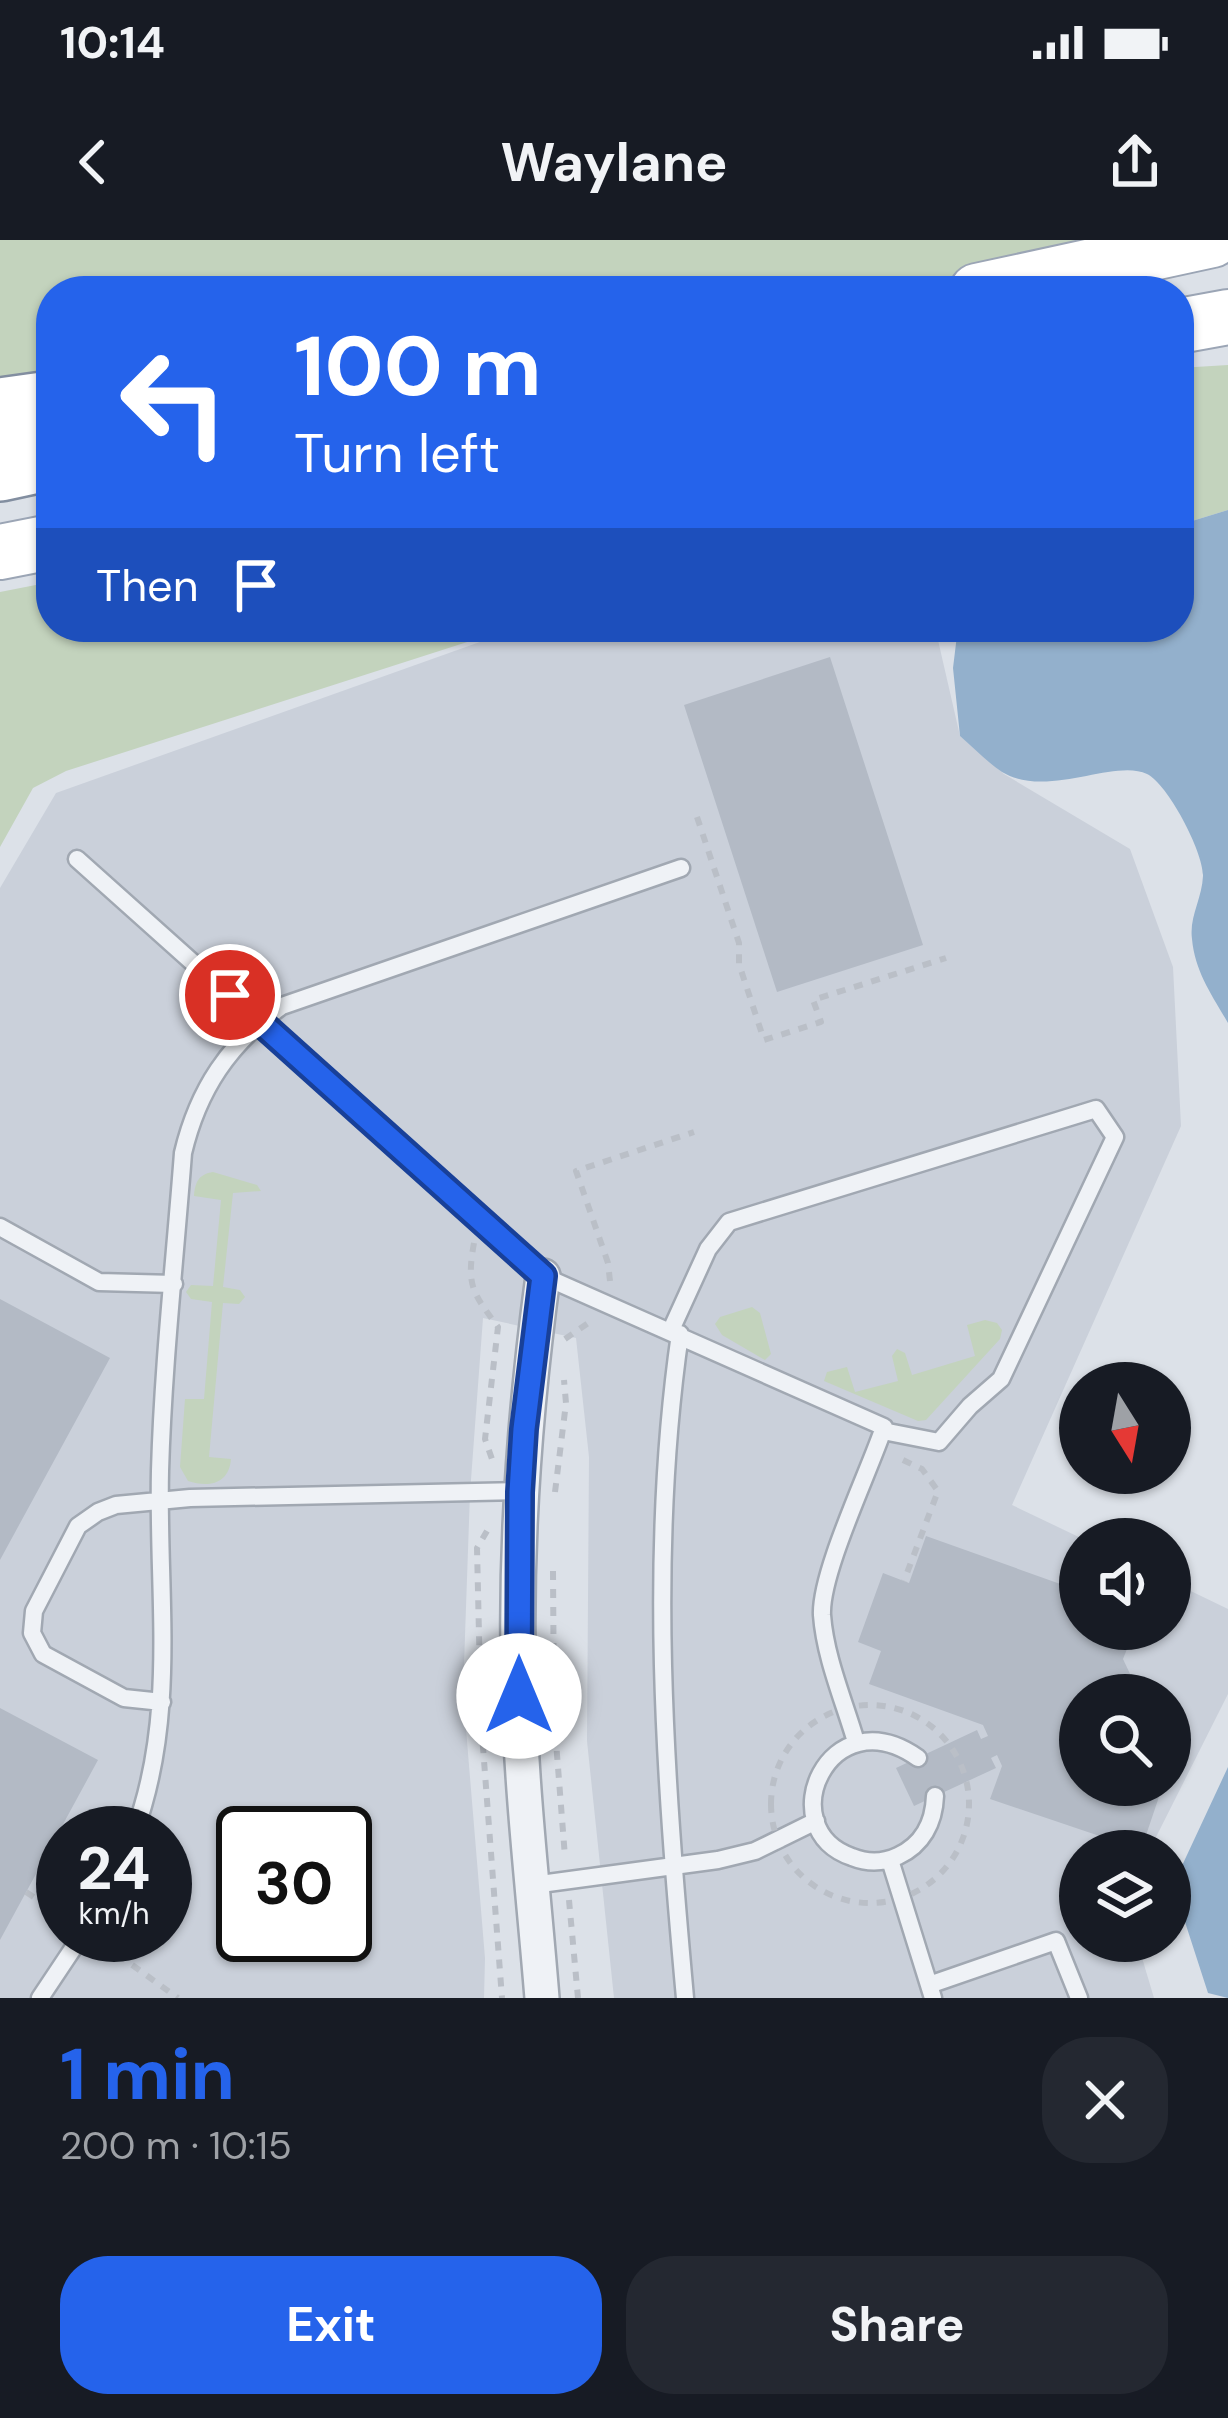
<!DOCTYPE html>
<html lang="en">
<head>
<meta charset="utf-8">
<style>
  :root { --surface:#171b24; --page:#242831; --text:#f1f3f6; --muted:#9ea1a6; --accent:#2563eb }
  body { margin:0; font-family:"DM Sans",sans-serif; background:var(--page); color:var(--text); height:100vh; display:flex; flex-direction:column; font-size:45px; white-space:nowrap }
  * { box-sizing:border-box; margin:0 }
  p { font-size:39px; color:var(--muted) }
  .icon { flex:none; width:66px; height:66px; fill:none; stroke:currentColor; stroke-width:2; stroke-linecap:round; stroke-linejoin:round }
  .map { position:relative; height:1758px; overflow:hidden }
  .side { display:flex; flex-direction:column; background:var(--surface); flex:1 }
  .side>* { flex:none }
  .banner { position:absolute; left:36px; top:36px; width:1158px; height:366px; border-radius:48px; box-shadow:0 3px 9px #0004; background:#2563eb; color:#fff; overflow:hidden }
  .needle { width:78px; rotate:169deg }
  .buttons { position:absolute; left:1059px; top:1122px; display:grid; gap:24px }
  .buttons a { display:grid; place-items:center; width:132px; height:132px; border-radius:50%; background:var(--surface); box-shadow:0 3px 9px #0004; font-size:60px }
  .speed { position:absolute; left:36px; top:1566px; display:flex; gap:24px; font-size:60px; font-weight:700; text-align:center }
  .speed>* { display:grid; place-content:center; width:156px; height:156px; border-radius:50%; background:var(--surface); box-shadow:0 3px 9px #0004; line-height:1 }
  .speed small { font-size:30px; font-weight:400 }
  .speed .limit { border:6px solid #111; border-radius:18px; background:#fff; color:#111 }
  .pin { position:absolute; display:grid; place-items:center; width:102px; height:102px; color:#fff; margin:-51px; border:6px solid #fff; border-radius:50%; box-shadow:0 3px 12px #0007 }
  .me { position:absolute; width:132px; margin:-66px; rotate:0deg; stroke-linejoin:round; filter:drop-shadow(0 0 9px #0008) }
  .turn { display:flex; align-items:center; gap:42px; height:252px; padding:0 60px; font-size:54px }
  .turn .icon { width:156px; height:156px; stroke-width:2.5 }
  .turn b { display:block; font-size:84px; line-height:102px }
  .then { display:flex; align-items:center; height:114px; padding:0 60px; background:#0003; gap:24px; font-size:45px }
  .round { display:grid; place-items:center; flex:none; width:126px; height:126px; border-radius:48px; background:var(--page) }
  .summary { display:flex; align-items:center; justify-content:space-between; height:204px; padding:0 60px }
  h1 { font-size:72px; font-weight:700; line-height:90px; color:var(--accent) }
  .cta { display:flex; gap:24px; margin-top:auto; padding:24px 60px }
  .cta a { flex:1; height:138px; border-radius:48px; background:var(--accent); color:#fff; font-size:48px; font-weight:700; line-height:138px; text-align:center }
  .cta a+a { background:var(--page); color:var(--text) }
  .status { display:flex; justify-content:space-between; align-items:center; height:84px; padding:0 60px; background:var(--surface); direction:ltr }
  .status svg { height:33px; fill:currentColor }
  header { display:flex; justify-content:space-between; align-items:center; height:156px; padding:0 60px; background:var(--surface); font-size:54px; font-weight:700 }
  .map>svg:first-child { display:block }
  .built { fill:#cad0da; fill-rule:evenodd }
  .green { fill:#c3d3bd }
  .water { fill:#93b0cc }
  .building { fill:#b3bac5 }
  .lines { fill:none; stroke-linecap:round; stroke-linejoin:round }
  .service-casing { stroke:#a1a8b2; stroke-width:21 }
  .minor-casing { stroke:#a1a8b2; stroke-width:38 }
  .primary-casing { stroke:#9ba5b5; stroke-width:58 }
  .motorway-casing { stroke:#828ea0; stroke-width:68 }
  .path { stroke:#babfc7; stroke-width:6; stroke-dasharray:9 9; stroke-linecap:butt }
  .service { stroke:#eff2f6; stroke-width:16 }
  .minor { stroke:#eff2f6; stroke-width:33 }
  .primary { stroke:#fff; stroke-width:54 }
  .motorway { stroke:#fff; stroke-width:63 }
  .route-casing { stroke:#184099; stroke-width:30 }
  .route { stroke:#2563eb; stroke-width:21 }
</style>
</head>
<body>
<div class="status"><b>10:14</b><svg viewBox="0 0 49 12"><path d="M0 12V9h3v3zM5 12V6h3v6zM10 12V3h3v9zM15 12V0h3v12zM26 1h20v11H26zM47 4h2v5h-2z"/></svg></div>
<header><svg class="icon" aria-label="back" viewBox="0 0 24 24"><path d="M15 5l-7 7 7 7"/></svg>Waylane<svg class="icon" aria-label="share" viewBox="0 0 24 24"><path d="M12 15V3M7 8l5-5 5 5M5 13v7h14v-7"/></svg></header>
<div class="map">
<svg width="1228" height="1758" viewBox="0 0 1228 1758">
  <rect width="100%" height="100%" fill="#dce1e8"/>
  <!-- built -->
  <path class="built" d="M 522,387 L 935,387 L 960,496 L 1004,534 L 1130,609 L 1173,727 L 1181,886 L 1012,1265 L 1083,1299 L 1080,1389 L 1170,1389 L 1170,1341 L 1228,1369 L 1228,1454 L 1149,1611 L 1080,1611 L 1080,1701 L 1137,1701 L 1154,1758 L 614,1758 L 587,1501 L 589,1217 L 576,1098 L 483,1078 L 470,1253 L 463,1453 L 485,1718 L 484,1758 L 0,1758 L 0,648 L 56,553 ZM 1080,1455 L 1170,1455 L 1170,1545 L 1080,1545 ZM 63,1593 L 165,1593 L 165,1695 L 63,1695 ZM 243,1593 L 345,1593 L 345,1695 L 243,1695 Z"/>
  <!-- green -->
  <path class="green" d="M 0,0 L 1138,0 L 874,51 L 51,51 L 51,143 L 0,150 Z
    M 1228,125 L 1228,270 L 1179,285 L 1179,128 Z
    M 51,342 L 51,387 L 514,387 L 66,531 L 33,548 L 0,607 L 0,352 Z
    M 213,932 L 257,945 L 261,951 L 233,953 L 223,1047 L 240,1050 L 245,1057 L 239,1064 L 223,1063 L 209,1217 L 231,1219 C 229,1244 209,1248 188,1241 L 180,1227 L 185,1159 L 204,1159 L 212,1062 L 191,1059 L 186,1052 L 191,1045 L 213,1046 L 221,960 L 194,956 C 195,942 199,934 213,932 Z
    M 752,1067 L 760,1073 L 771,1114 L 765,1120 L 722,1095 L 715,1084 L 720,1077 Z
    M 985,1080 L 997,1083 L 1002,1090 L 1000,1099 L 926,1180 L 918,1181 L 824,1141 L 827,1132 L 847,1127 L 855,1152 L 898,1141 L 892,1116 L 897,1109 L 905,1113 L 912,1135 L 975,1116 L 967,1085 Z"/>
  <!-- water -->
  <path class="water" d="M 1228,270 L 1228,783 C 1212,755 1195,732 1192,699 C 1189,677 1202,659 1203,636 C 1204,613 1168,544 1147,534 C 1115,518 1047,559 1002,532 C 987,522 973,507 960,496 L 953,428 L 958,387 L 1179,387 L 1179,285 Z
    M 1228,1527 L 1228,1758 L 1208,1753 L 1173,1645 Z"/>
  <!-- building -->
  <path class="building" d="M 830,417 L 923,705 L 777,752 L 684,465 Z
    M 0,1059 L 110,1118 L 0,1320 Z
    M 926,1296 L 1080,1351 L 1080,1389 L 1135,1389 L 1123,1419 L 1140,1455 L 1080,1455 L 1080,1545 L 1163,1545 L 1141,1610 L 990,1559 L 1002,1526 L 997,1515 L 991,1518 L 996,1528 L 914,1566 L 896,1528 L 977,1490 L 981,1499 L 988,1496 L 983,1485 L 869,1444 L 881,1411 L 858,1402 L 883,1333 L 909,1343 Z
    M 0,1468 L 98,1520 L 0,1700 Z
    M 1170,1469 L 1187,1477 L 1171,1524 L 1170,1524 Z"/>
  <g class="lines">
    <defs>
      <path id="service" d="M 77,619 L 543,1036 L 884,1187 C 869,1232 820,1333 822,1375 C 825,1417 844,1461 856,1502
        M 0,987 L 99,1042 L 174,1044
        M 671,1090 L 708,1009 L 729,982 L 1096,869 L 1115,897 L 1001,1139 L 970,1166 L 939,1202 L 883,1191
        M 680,1094 C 648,1315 665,1537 685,1758
        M 162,1462 L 124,1458 L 43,1414 L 32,1393 L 34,1371 L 78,1286 L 98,1272 L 116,1265 L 190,1258 L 520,1251
        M 918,1518 C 829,1455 770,1589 852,1617 C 867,1623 883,1623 898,1616 C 922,1605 934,1583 935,1556
        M 134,1593 C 178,1475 157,1354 160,1231 C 163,1125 175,1019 183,913 C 198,850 229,803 282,766 L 681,628
        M 890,1620 L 933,1758
        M 533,1645 L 718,1620 L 755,1611 L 816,1581
        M 929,1745 L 1056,1701 L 1079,1758
        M 40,1758 L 82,1695"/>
      <path id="minor" d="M 542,1758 C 534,1658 522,1557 519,1456 C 514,1315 524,1176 543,1036"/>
      <path id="primary" d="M 977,51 L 1212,0
        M 1179,86 L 1228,77
        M 0,312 L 51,302"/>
      <path id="motorway" d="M 0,170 L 51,163
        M 0,229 L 51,218"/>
    </defs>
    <!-- service casing -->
    <use href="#service" class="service-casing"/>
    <!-- minor casing -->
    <use href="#minor" class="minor-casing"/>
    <!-- primary casing -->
    <use href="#primary" class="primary-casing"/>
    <!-- motorway casing -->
    <use href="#motorway" class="motorway-casing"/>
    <!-- path -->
    <path class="path" d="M 697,577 L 739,703 L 739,724 L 764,800 L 821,782 L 813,760 L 946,718
      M 474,1003 C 466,1046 473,1053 498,1087 L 485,1199 L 492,1219
      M 610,1041 L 608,1023 L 576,931 L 694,892
      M 565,1099 L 594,1079
      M 903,1220 L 922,1229 L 938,1251 L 904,1341
      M 555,1252 L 566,1163 L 564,1140
      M 487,1291 L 477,1308 L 481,1481 L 502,1758
      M 553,1331 L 554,1476 L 565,1617
      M771 1564a99 99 0 1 1 198 0a99 99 0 1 1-198 0Z
      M 26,1652 L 63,1676
      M 569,1660 L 578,1758
      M 103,1704 L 178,1758"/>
    <!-- service -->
    <use href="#service" class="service"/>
    <!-- minor -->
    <use href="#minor" class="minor"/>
    <!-- primary -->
    <use href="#primary" class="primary"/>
    <!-- motorway -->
    <use href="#motorway" class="motorway"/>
  </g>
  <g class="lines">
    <defs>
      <path id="route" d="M 230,755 L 543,1036 L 524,1189 L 520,1252 L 519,1456"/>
    </defs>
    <!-- route casing -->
    <use href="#route" class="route-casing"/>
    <!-- route -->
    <use href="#route" class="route"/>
  </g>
</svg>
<div class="buttons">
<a><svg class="needle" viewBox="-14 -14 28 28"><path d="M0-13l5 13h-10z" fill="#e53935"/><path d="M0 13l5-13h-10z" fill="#9ea1a6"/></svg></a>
<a><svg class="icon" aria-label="sound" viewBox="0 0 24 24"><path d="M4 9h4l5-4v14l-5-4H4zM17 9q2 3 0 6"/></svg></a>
<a><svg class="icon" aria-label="search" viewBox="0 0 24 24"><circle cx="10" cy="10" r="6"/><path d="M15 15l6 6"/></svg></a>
<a><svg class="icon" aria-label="layers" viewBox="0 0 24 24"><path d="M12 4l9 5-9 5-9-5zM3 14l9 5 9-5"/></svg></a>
</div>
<div class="speed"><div>24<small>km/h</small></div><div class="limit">30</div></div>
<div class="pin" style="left:230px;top:755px;background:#d93025"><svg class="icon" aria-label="arrive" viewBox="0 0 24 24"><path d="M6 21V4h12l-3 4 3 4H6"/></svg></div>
<svg class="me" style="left:519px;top:1456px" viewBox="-20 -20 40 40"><circle r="19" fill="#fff"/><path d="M0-13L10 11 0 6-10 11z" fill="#2563eb"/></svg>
<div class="banner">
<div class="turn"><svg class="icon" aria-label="left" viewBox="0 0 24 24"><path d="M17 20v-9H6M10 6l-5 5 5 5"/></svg><div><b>100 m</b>Turn left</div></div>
<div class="then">Then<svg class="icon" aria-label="arrive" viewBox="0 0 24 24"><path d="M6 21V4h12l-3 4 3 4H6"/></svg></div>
</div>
</div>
<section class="side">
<div class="summary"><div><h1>1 min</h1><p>200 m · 10:15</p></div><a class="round"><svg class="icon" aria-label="close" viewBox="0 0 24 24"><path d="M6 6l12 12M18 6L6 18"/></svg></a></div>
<div class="cta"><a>Exit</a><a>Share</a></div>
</section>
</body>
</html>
